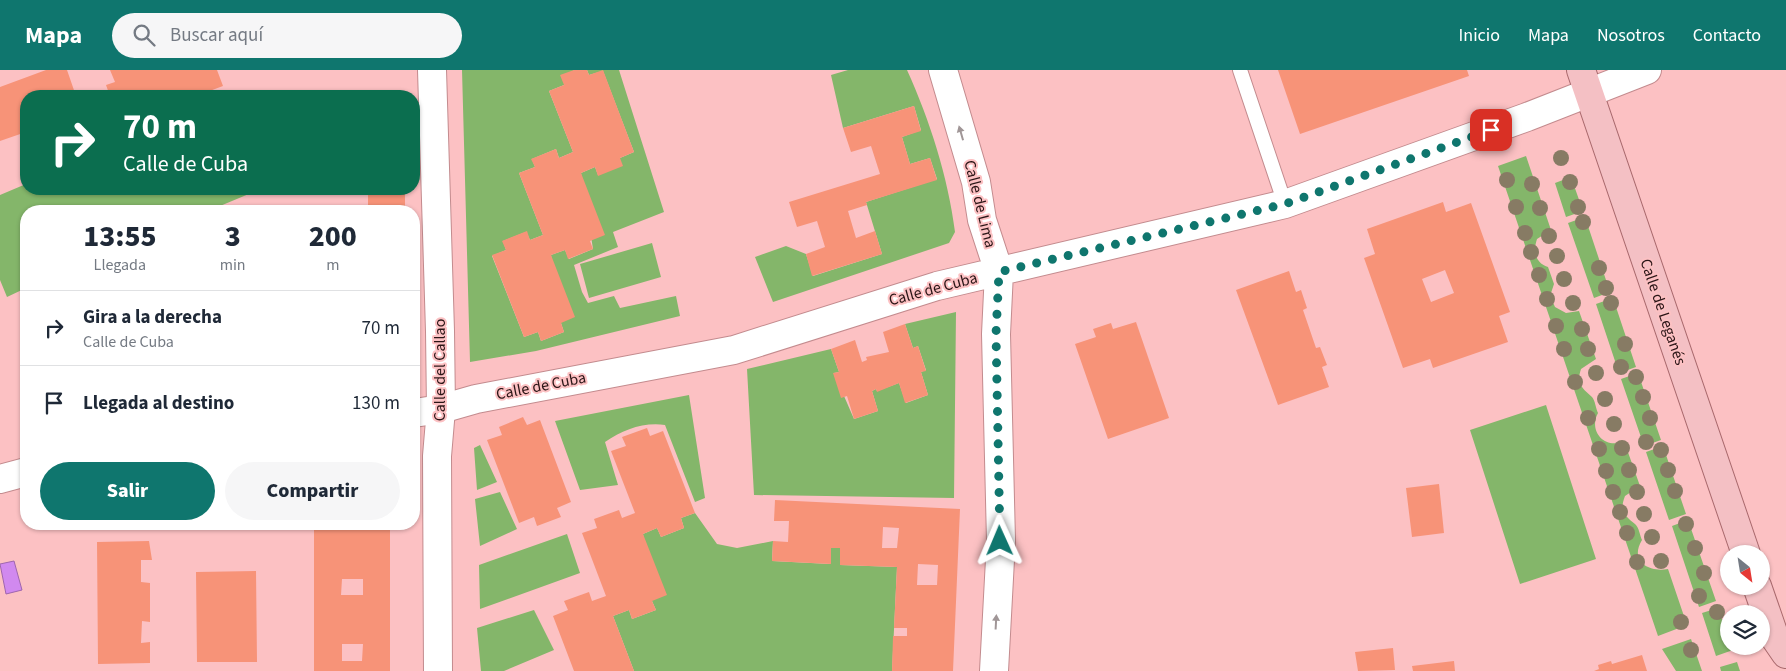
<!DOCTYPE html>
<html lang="es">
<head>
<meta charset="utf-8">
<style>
  :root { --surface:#fff; --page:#f6f6f7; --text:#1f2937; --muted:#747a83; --line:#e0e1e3; --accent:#0f766e }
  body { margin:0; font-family:"Source Sans 3",sans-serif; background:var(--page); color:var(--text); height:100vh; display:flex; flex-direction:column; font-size:19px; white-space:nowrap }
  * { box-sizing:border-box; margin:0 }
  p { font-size:16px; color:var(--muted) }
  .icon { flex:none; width:28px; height:28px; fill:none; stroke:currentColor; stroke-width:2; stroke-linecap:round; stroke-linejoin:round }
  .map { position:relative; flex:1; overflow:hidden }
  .side { position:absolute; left:20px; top:135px; width:400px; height:325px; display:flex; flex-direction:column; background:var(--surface); border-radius:20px; box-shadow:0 1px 4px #0004 }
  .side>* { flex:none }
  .banner { position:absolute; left:20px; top:20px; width:400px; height:105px; border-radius:20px; box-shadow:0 1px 4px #0004; background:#0b6e4f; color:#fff; overflow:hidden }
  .needle { width:32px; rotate:150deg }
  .fabs { position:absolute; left:1720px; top:475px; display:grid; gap:10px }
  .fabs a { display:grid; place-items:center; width:50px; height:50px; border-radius:50%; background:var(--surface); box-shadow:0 1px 4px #0004; font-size:25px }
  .pin { position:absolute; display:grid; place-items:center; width:42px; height:42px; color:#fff; margin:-21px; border-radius:10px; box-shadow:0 2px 8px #0006 }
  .me { position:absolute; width:55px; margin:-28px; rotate:359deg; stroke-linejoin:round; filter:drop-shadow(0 0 4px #0008) }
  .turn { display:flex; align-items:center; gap:18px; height:105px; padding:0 20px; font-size:22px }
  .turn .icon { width:65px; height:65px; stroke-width:2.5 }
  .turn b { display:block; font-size:35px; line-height:42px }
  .eta { display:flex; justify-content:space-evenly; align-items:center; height:85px; text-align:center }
  .eta b { font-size:30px; font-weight:800; line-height:35px }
  .cta { display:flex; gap:10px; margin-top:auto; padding:10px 20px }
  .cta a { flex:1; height:58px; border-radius:30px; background:var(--accent); color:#fff; font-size:20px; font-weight:800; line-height:58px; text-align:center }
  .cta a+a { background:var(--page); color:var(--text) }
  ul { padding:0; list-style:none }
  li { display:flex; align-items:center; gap:15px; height:75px; padding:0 20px; border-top:1px solid var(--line) }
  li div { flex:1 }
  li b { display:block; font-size:19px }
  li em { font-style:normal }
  header { display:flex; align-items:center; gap:30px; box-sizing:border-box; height:70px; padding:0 25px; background:var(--accent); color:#fff }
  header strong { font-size:24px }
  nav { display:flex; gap:28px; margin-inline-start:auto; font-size:18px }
  .search { width:350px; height:45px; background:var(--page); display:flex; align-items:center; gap:12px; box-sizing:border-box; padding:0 18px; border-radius:28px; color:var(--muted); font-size:19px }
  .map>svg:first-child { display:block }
  .green { fill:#84b66a }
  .water { fill:#d189ef; stroke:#9f66ae }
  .building { fill:#f79378; fill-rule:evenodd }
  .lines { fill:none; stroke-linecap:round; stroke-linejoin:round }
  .service-casing { stroke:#c38b8e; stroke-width:16 }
  .minor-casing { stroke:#c38b8e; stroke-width:30 }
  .tertiary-casing { stroke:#c38b8e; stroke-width:30 }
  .primary-casing { stroke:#a9696d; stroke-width:30 }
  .service { stroke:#fff; stroke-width:14 }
  .minor { stroke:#fff; stroke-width:28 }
  .tertiary { stroke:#fff; stroke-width:28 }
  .primary { stroke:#f4c0c4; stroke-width:28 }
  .tree { fill:#877b64 }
  .oneway { fill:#a09697 }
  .route { stroke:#0f766e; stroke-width:9; stroke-dasharray:0 16.2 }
  .labels { text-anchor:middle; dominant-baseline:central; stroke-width:4; stroke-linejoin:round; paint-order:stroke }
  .street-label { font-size:16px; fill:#2b1617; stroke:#fcc1c3 }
</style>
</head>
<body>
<header>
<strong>Mapa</strong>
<div class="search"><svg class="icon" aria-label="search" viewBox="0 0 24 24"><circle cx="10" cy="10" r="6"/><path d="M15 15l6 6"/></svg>Buscar aquí</div>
<nav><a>Inicio</a><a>Mapa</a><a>Nosotros</a><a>Contacto</a></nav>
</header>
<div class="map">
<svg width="1786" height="601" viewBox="0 0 1786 601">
  <rect width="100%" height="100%" fill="#fcc1c3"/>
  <!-- green -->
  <path class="green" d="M 462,0 L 574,0 L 564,15 L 549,21 L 573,82 L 559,88 L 556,79 L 532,89 L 535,97 L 519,103 L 543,165 L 530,170 L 526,162 L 503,171 L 506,180 L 492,186 L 524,267 L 538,262 L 541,271 L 564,262 L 561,253 L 551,185 L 565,180 L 569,189 L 593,179 L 581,103 L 595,97 L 598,105 L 620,88 L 634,82 L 603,1 L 589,5 L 587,0 L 619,0 L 664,142 L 613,162 L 618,177 L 574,195 L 582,222 L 588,233 L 614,226 L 620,238 L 676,226 L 680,246 L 536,281 L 470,292 Z
    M 848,0 L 907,0 C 930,51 948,107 955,162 L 949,173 L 773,232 L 755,187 L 786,176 L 806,184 L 813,206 L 882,184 L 866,132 L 937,109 L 930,88 L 910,94 L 902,67 L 921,60 L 914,36 L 843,58 L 831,5 Z
    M 1526,86 L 1551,160 L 1537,169 C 1533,181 1535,193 1548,197 L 1554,214 L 1550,226 L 1555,237 L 1566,243 L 1579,241 L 1596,289 L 1581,299 C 1576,314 1582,318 1592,327 C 1595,330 1596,339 1598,343 C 1588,361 1605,380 1624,371 L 1640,416 L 1625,426 C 1619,441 1625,446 1635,454 C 1639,457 1640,466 1642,470 C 1629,491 1649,503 1668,499 L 1687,555 L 1658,566 L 1498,96 Z
    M 1571,107 L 1583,141 L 1566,147 L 1555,113 Z
    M 26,114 L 26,119 L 261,119 L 208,141 L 26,141 L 26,218 L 7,227 L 0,210 L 0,125 Z
    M 1585,147 L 1610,222 L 1594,228 L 1568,153 Z
    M 652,173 L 661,207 L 589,228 L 580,194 Z
    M 1613,228 L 1636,297 L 1619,303 L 1596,234 Z
    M 956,242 L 954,428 L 754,425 L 747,299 L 831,279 L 839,302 L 834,303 L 854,349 L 878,341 L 872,321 L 876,319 L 877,321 L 899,313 L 906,333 L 928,325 L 921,302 L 926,300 L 918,276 L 913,278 L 905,254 Z
    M 1638,303 L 1661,370 L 1644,376 L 1621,309 Z
    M 689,325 L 705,428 L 695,432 L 665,355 C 643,352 623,360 605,372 L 618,415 L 580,420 L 555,351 Z
    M 1546,335 L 1596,489 L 1520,514 L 1470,360 Z
    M 480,375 L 497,412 L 477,420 L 474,378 Z
    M 1663,376 L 1686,444 L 1669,450 L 1646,382 Z
    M 500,422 L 517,459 L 480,476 L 475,429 Z
    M 695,443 L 717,474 L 737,478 L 773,471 L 772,491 L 830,494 L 831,478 L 840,478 L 840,495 L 897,497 L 892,601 L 634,601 L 613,546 L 629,540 L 632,549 L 656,540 L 652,531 L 643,464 L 657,458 L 661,467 L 684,458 L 681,448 Z
    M 1688,450 L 1716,531 L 1699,537 L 1672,456 Z
    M 567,464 L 580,503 L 480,539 L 479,495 Z
    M 1718,538 L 1729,568 L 1729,576 L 1731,576 L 1733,580 L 1716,586 L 1702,543 Z
    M 534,540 L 554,580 L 504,601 L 481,601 L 477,558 Z
    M 1691,569 L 1702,601 L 1676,601 L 1662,579 Z
    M 1737,592 L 1740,601 L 1721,601 L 1720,597 Z"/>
  <!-- water -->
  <path class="water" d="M 14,491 L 22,520 L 6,524 L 0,494 Z"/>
  <!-- building -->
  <path class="building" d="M 46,0 L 67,0 L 76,26 L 26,26 L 26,62 L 0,71 L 0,17 Z
    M 110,0 L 217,0 L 223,16 L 196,26 L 110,26 L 106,15 L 115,12 Z
    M 574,0 L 587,0 L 589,5 L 603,0 L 634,82 L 620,88 L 623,96 L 598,106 L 595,97 L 581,103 L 605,165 L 590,171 L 593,179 L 568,189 L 565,180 L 551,185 L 575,247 L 561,253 L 564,262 L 541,271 L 538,262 L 524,267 L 492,185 L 506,180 L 502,171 L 527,161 L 530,170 L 543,165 L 519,103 L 535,97 L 531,89 L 556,79 L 559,88 L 573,82 L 549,21 L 564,15 L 560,5 Z
    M 1278,0 L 1467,0 L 1469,6 L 1300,64 Z
    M 914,36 L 921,61 L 902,67 L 910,94 L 930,88 L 937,110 L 866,132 L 867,135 L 848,141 L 856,168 L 875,161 L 882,184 L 812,206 L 806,184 L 825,177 L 817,151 L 797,157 L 789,132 L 880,104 L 871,76 L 851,82 L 843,58 Z
    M 368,119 L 405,119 L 405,141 L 368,141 Z
    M 1443,132 L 1446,142 L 1471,133 L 1510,242 L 1499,246 L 1508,272 L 1433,298 L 1430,289 L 1403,298 L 1364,188 L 1375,184 L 1367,159 ZM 1445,200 L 1454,223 L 1431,232 L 1422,209 Z
    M 1289,201 L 1296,222 L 1301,220 L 1307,238 L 1303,240 L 1316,278 L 1320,277 L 1327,295 L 1322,297 L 1329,317 L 1278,335 L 1236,220 Z
    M 1136,252 L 1169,348 L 1108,369 L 1075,274 L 1096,267 L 1093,259 L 1111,253 L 1113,259 Z
    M 905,254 L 913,278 L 918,276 L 926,301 L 921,302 L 928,325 L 905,333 L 899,313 L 877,322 L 876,319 L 872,321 L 878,341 L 854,349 L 847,326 L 841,328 L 833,303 L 839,302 L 831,279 L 855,270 L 862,292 L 867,290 L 866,287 L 889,282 L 883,262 Z
    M 523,347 L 527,355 L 540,350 L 571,432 L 557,438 L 561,447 L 537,456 L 534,447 L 519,453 L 487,370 L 502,365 L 499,357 Z
    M 647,358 L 650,366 L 663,361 L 695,443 L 681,448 L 684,458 L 661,467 L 657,458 L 643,464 L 667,525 L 652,531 L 656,540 L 632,549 L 629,540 L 613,546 L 634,601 L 574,601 L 553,546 L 568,540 L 564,531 L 589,522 L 592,531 L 606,526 L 582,463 L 597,458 L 594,449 L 619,440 L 622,448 L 635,443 L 611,381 L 626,376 L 622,367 Z
    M 1439,414 L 1444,463 L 1412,467 L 1406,418 Z
    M 775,430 L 960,439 L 953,601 L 892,601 L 893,566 L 907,566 L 907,558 L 894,558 L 897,497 L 840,495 L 840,478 L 831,478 L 831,494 L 772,491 L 773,471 L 788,472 L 789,451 L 774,451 ZM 883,457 L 899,458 L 897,478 L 882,478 ZM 918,494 L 938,495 L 937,515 L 917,515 Z
    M 314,454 L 342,454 L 342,460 L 362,460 L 362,454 L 390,454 L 390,601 L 314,601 ZM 342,509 L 363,509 L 363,525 L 341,525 ZM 342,574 L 363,574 L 362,591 L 342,591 Z
    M 149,471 L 152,490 L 141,490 L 141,512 L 150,513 L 150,552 L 142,551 L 141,573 L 150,572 L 150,593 L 98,594 L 97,472 Z
    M 256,501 L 257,592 L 197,592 L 196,502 Z
    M 1393,578 L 1395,600 L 1358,601 L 1355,582 Z
    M 1642,585 L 1647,601 L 1594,601 L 1599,599 L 1598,595 L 1611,591 L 1612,594 Z
    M 1454,591 L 1455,601 L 1413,601 L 1412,596 Z"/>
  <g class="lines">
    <defs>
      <path id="service" d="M 1240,0 L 1285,134"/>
      <path id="minor" d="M 943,0 L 976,112 L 982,150 L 999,202 L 996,264 L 1001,471 L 994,601
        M 414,343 L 441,339 L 476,329 L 734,280 L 937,216 L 1285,134 L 1527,47 L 1647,0
        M 0,409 L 26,402"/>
      <path id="tertiary" d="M 432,0 L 440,261 L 441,339 L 437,386 L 438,601"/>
      <path id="primary" d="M 1581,0 L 1746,484
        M 1757,516 L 1775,568 L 1786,584"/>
    </defs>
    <!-- service casing -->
    <use href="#service" class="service-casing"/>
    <!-- minor casing -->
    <use href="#minor" class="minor-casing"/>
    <!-- tertiary casing -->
    <use href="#tertiary" class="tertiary-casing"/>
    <!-- primary casing -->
    <use href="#primary" class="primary-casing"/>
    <!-- service -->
    <use href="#service" class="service"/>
    <!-- minor -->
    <use href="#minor" class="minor"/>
    <!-- tertiary -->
    <use href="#tertiary" class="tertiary"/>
    <!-- primary -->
    <use href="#primary" class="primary"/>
  </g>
  <!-- trees -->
  <g class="tree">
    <circle cx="1561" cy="88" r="8"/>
    <circle cx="1507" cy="110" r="8"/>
    <circle cx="1570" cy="112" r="8"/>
    <circle cx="1532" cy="114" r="8"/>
    <circle cx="1516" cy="137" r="8"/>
    <circle cx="1578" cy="137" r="8"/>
    <circle cx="1540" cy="138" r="8"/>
    <circle cx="1583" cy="152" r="8"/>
    <circle cx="1525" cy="163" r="8"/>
    <circle cx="1549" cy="166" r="8"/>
    <circle cx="1531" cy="182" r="8"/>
    <circle cx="1557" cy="186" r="8"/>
    <circle cx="1599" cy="198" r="8"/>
    <circle cx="1539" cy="205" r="8"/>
    <circle cx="1564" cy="209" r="8"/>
    <circle cx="1606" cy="218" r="8"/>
    <circle cx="1547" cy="229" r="8"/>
    <circle cx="1573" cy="233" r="8"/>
    <circle cx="1611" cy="233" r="8"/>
    <circle cx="1556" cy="256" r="8"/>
    <circle cx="1582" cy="259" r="8"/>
    <circle cx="1625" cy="274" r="8"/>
    <circle cx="1564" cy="279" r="8"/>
    <circle cx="1588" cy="279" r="8"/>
    <circle cx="1621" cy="297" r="8"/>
    <circle cx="1596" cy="303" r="8"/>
    <circle cx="1636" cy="307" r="8"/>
    <circle cx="1575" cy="312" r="8"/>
    <circle cx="1643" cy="327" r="8"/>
    <circle cx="1605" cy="329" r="8"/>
    <circle cx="1588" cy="348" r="8"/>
    <circle cx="1650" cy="348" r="8"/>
    <circle cx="1614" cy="354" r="8"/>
    <circle cx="1646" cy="372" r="8"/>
    <circle cx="1622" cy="378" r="8"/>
    <circle cx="1599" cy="379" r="8"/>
    <circle cx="1661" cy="380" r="8"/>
    <circle cx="1629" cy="400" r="8"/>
    <circle cx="1668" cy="400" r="8"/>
    <circle cx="1606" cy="401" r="8"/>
    <circle cx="1675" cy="421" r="8"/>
    <circle cx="1613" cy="422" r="8"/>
    <circle cx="1637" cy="422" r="8"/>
    <circle cx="1620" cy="442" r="8"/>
    <circle cx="1644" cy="444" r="8"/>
    <circle cx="1686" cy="454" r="8"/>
    <circle cx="1627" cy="463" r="8"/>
    <circle cx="1652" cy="467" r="8"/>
    <circle cx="1695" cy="478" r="8"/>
    <circle cx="1661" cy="491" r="8"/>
    <circle cx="1637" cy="492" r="8"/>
    <circle cx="1704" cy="503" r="8"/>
    <circle cx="1699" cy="526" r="8"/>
    <circle cx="1717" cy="542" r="8"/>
    <circle cx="1681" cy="552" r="8"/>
    <circle cx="1691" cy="580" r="8"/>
  </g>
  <!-- one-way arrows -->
  <defs><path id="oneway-solid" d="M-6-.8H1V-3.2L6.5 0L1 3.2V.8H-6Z" transform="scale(1.25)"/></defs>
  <g class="oneway">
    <use href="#oneway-solid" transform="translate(961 63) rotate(-106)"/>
    <use href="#oneway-solid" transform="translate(996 552) rotate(-87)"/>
  </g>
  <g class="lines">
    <!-- route -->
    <path class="route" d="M 1000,471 L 996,264 L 999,202 L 1285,134 L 1491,60"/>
  </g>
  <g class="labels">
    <!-- street labels -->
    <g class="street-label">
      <text transform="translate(980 134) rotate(76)">Calle de Lima</text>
      <text transform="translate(933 219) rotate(-15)">Calle de Cuba</text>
      <text transform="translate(1663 242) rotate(71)">Calle de Leganés</text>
      <text transform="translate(440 300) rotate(-90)">Calle del Callao</text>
      <text transform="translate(541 316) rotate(-11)">Calle de Cuba</text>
    </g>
  </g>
</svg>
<div class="fabs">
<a><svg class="needle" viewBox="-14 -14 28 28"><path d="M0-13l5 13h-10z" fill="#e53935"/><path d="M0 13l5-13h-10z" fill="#747a83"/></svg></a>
<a><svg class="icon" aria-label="layers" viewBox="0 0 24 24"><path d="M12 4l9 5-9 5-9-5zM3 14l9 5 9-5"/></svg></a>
</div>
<div class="pin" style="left:1491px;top:60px;background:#d93025"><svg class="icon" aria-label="arrive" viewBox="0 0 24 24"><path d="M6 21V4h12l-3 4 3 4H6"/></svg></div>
<svg class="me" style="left:1000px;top:471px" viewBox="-20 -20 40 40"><path d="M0-17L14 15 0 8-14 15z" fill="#0f766e" stroke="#fff" stroke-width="4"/></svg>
<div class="banner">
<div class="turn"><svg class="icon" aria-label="right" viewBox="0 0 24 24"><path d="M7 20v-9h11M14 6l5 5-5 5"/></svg><div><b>70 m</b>Calle de Cuba</div></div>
</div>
<section class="side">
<div class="eta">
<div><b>13:55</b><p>Llegada</p></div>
<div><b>3</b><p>min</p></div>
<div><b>200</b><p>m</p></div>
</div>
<ul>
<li><svg class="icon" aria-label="right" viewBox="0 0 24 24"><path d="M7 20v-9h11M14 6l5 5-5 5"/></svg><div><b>Gira a la derecha</b><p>Calle de Cuba</p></div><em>70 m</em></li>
<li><svg class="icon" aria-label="arrive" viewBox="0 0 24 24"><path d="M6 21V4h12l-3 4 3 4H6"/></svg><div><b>Llegada al destino</b></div><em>130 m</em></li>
</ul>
<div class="cta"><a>Salir</a><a>Compartir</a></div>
</section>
</div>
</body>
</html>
